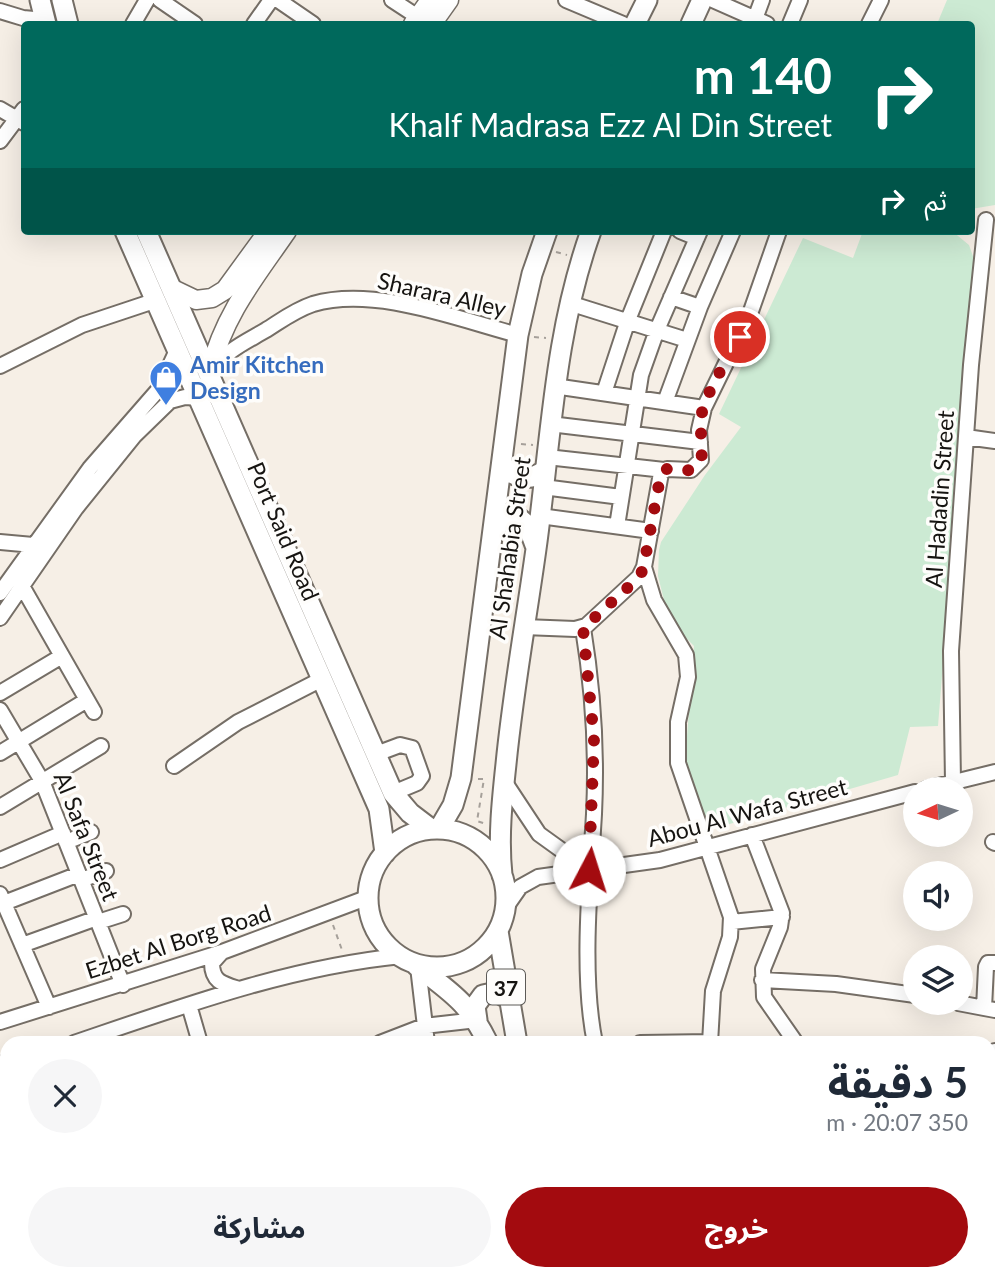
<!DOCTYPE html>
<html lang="ar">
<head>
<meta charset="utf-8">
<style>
  :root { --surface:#fff; --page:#f6f6f7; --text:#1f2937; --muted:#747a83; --accent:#a30b0f }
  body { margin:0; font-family:Lato,"Noto Sans Arabic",sans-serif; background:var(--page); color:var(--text); direction:rtl; height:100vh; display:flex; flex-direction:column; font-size:26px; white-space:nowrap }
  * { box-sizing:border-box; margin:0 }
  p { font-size:23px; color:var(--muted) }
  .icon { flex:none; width:38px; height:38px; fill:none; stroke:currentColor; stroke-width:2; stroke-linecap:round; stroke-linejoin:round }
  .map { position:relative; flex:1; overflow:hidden; direction:ltr }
  .panel { position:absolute; left:0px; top:1036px; width:996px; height:245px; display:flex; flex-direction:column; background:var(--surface); border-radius:21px 21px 0 0; box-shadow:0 7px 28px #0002; direction:rtl }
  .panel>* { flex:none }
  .hud { position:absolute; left:21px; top:21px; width:954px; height:214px; border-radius:7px; box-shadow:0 7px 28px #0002; direction:rtl; background:#00695c; color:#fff; overflow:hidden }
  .needle { width:46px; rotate:266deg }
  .buttons { position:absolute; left:903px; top:777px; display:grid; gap:14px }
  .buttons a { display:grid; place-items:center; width:70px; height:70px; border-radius:50%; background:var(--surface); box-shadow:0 7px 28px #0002; font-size:35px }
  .pin { position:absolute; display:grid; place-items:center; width:60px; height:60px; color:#fff; margin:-30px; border:4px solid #fff; border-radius:50%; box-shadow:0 2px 7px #0007 }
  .me { position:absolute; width:77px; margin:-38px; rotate:5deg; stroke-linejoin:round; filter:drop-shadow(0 0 5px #0008) }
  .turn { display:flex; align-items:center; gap:24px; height:147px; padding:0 28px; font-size:32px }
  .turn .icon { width:91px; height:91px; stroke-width:2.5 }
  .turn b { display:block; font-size:49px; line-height:60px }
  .then { display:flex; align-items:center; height:66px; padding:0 28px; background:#0003; gap:14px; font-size:26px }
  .round { display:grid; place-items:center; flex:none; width:74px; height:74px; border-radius:37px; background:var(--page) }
  .summary { display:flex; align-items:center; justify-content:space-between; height:119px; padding:0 28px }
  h1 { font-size:42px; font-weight:700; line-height:52px }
  .action { display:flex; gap:14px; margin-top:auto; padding:14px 28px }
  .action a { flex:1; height:80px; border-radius:42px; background:var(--accent); color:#fff; font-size:28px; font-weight:700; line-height:80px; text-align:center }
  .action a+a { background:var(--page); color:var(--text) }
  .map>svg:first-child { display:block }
  .green { fill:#ccead3 }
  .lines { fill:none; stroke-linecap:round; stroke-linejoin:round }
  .minor-casing { stroke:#756e66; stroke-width:18 }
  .major-casing { stroke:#756e66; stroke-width:21 }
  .highway-casing { stroke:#756e66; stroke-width:23 }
  .path { stroke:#a6a09a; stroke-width:2; stroke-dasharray:5 5; stroke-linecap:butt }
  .minor { stroke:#fff; stroke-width:14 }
  .major { stroke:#fff; stroke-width:18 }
  .highway { stroke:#fff; stroke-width:19 }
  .route { stroke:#a30b0f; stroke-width:12; stroke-dasharray:0 21.6 }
  .labels { text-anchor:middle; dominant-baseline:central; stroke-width:7; stroke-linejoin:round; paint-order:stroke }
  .shield { fill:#fefdfb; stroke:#5c5a57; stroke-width:2 }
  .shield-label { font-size:21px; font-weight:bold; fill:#161411 }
  .street-label { font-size:23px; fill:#161411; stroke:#fefdfb }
  .shop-label { font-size:23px; font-weight:bold; fill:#366cbe; stroke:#fefdfb; text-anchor:start }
</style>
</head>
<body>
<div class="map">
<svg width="995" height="1281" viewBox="0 0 995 1281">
  <rect width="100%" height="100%" fill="#f6efe6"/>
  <!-- green -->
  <path class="green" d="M 947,0 L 995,0 L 995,205 L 971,209 L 971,24 L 937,24 Z
    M 863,231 L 952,231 L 969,245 L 975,262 L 938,726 L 910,727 L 898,775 L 702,832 L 684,775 L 694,646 L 678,630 L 666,608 L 658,576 L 659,550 L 661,542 L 705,475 L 741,427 L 719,414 L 803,238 L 853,258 Z"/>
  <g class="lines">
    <defs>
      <path id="minor" d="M 160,0 L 195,24
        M 278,0 L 313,24
        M 392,0 L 418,17
        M 566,0 L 623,24
        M 713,0 L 767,24
        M 0,11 L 23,18 L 45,20
        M 755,19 L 762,0
        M 133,24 L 147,0
        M 254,24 L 271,0
        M 790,24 L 800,0
        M 869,24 L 881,0
        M 0,109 L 24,123
        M 0,141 L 24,109
        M 680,231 L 697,238
        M 671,297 L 700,307
        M 569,303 L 687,340
        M 0,366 L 82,325 L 157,300
        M 212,372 C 226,350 244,343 266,330 C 282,320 295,310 313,304 C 375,286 457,319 518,335
        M 554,386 L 704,408
        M 604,393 L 628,320 L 664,231
        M 665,402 L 700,307 L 733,231
        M 550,424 L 700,442
        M 966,437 L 995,441
        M 547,457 L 664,470
        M 543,487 L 621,497
        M 540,516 L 651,531
        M 617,526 L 641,375 L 657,330 L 700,231
        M 0,542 L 33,545
        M 644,567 L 654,600 L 686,655 L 688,677 L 678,722 L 678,763 L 731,917 L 730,937 L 713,991 L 710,1043
        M 22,586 L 94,712
        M 0,593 L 90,468 L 159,389 L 178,348
        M 0,618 L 76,508 L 134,436 L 170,401 L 185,397 L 200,398
        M 524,627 L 575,629 L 586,626 L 639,577 L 644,567 L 661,473 L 667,469 L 691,470 L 701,460 L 699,430 L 704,408 L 750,314 L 779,231
        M 583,628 C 593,689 597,752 594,814 C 590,883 581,976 595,1043
        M 0,693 L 62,656
        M 0,710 L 42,781 L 123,985
        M 0,753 L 87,700
        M 376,754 L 400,745 L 412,748 L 422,776 L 417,783 L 393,793
        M 174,766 L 238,722 L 322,679
        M 504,781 L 539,834 L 589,870
        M 953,782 L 951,651 L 971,365 L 986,220
        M 926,789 L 995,772
        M 0,807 L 101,746
        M 752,835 L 782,913 L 780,927 L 763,969 L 764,997 L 796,1043
        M 66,842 L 91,832
        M 993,842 L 995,843
        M 0,860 L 63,833
        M 81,880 L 106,871
        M 0,894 L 49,1007
        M 4,903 L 79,874
        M 506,907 L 520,887 L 538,877 L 660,860 L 915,792
        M 98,922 L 123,914
        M 731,922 L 782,917
        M 22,945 L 97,918
        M 221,953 L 212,963 C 212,982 223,984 239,989
        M 418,967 L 427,1043
        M 762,980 L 836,984 L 915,995
        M 958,1003 L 995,1010
        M 189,1005 L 200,1043
        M 984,1008 L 986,967 L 988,963 L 995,963
        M 0,1022 L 222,952 L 369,897
        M 74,1043 C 180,1007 289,967 401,956
        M 380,1043 L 424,1026 L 477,1020
        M 640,1043 L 710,1042
        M 989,1053 L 995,1051
        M 0,1064 L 7,1062
        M 989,1125 L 995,1126
        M 0,1154 L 7,1164
        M 989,1166 L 995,1180
        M 989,1196 L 995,1197
        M 120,1274 L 120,1281
        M 165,1274 L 212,1281
        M 299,1274 L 299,1281
        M 443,1274 L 451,1274
        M 467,1274 L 469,1281
        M 522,1274 L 522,1281
        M 792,1274 L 795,1281
        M 34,1281 L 36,1274
        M 79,1281 L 80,1274
        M 263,1281 L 264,1274
        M 374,1281 L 374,1274
        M 655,1281 L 657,1274
        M 853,1281 L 853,1274
        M 910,1281 L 910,1274
        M 920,1281 L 920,1274"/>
      <path id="major" d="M 413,24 L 430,0
        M 432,24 L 449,0
        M 173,289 L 196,300 L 212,298 L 225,290 L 268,231
        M 210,370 C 225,313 254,279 287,231"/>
      <path id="highway" d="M 40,0 L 46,24
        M 62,0 L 68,24
        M 635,24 L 647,0
        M 691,24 L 702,0
        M 125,231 L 379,809 L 385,853
        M 146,231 L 393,793 L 410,813 L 431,829
        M 503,465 C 514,479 530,482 545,470
        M 495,529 L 504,518 L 518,517 L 528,526 L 535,545
        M 439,829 L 453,805 L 461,778 L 518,335 L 532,274 L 547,231
        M368 898a69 69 0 1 1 138 0a69 69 0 1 1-138 0Z
        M 502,875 C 498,838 502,801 506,764 C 513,692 526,621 536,549 C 551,441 554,334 591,231
        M 498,931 L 517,1043
        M 416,965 C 451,993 467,1000 488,1043
        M 477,1020 L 475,1006 L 483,995 L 497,992 L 509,999
        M 591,1274 L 594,1281
        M 609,1274 L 613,1281"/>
    </defs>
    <!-- minor casing -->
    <use href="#minor" class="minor-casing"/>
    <!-- major casing -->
    <use href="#major" class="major-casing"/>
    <!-- highway casing -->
    <use href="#highway" class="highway-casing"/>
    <!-- path -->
    <path class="path" d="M 556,252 L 567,255
      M 534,337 L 546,338
      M 521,444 L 533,445
      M 478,779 L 484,779 L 477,821 L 486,824
      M 333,925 L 342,950"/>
    <!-- minor -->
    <use href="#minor" class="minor"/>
    <!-- major -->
    <use href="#major" class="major"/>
    <!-- highway -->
    <use href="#highway" class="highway"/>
  </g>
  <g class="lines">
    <!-- route -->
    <path class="route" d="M 589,870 L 594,739 L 583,628 L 636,580 L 643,570 L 661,473 L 667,469 C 678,471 690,474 698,464 C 707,453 698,430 701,416 C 708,388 727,361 740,337"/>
  </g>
  <!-- icons -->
  <defs>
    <symbol id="shop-pin" viewBox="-11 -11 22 30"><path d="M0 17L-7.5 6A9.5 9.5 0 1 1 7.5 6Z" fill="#3f7fe0" stroke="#fefdfb"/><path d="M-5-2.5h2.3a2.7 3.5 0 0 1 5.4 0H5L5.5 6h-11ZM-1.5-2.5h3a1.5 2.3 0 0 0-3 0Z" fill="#fff"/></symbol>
  </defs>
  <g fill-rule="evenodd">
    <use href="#shop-pin" x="147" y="358" width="38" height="52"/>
  </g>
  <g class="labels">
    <!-- shield labels -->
    <rect class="shield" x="487" y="969.5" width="38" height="35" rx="5"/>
    <g class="shield-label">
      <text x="506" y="987">37</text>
    </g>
    <!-- street labels -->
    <g class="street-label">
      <text transform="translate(442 294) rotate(13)">Sharara Alley</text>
      <text transform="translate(939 499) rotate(-86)">Al Hadadin Street</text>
      <text transform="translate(284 531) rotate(67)">Port Said Road</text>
      <text transform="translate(509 548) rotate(-82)">Al Shahabia Street</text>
      <text transform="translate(747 812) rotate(-15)">Abou Al Wafa Street</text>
      <text transform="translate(87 836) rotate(68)">Al Safa Street</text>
      <text transform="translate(178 941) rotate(-18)">Ezbet Al Borg Road</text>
    </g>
    <!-- shop labels -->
    <g class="shop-label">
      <text x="190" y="364">Amir Kitchen<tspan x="190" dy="26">Design</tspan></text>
    </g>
  </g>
</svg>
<div class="buttons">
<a><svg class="needle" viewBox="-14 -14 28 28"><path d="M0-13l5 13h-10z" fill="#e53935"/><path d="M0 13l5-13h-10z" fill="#747a83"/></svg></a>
<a><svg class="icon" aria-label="sound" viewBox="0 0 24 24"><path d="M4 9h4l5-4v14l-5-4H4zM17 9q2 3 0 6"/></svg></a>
<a><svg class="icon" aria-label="layers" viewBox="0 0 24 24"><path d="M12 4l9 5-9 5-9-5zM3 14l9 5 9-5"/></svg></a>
</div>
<div class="pin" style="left:740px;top:337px;background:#d93025"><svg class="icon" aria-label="arrive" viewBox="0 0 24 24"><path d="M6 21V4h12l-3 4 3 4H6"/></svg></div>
<svg class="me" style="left:589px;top:870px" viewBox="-20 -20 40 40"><circle r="19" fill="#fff"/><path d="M0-13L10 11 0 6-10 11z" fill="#a30b0f"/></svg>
<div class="hud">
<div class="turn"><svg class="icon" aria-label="right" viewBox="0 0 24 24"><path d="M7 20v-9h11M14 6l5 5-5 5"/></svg><div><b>140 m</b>Khalf Madrasa Ezz Al Din Street</div></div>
<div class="then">ثم<svg class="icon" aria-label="right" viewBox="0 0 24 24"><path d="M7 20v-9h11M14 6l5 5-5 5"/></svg></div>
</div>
<section class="panel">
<div class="summary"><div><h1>5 دقيقة</h1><p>350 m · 20:07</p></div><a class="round"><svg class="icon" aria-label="close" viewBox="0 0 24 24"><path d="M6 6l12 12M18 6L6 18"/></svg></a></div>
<div class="action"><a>خروج</a><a>مشاركة</a></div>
</section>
</div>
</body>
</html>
